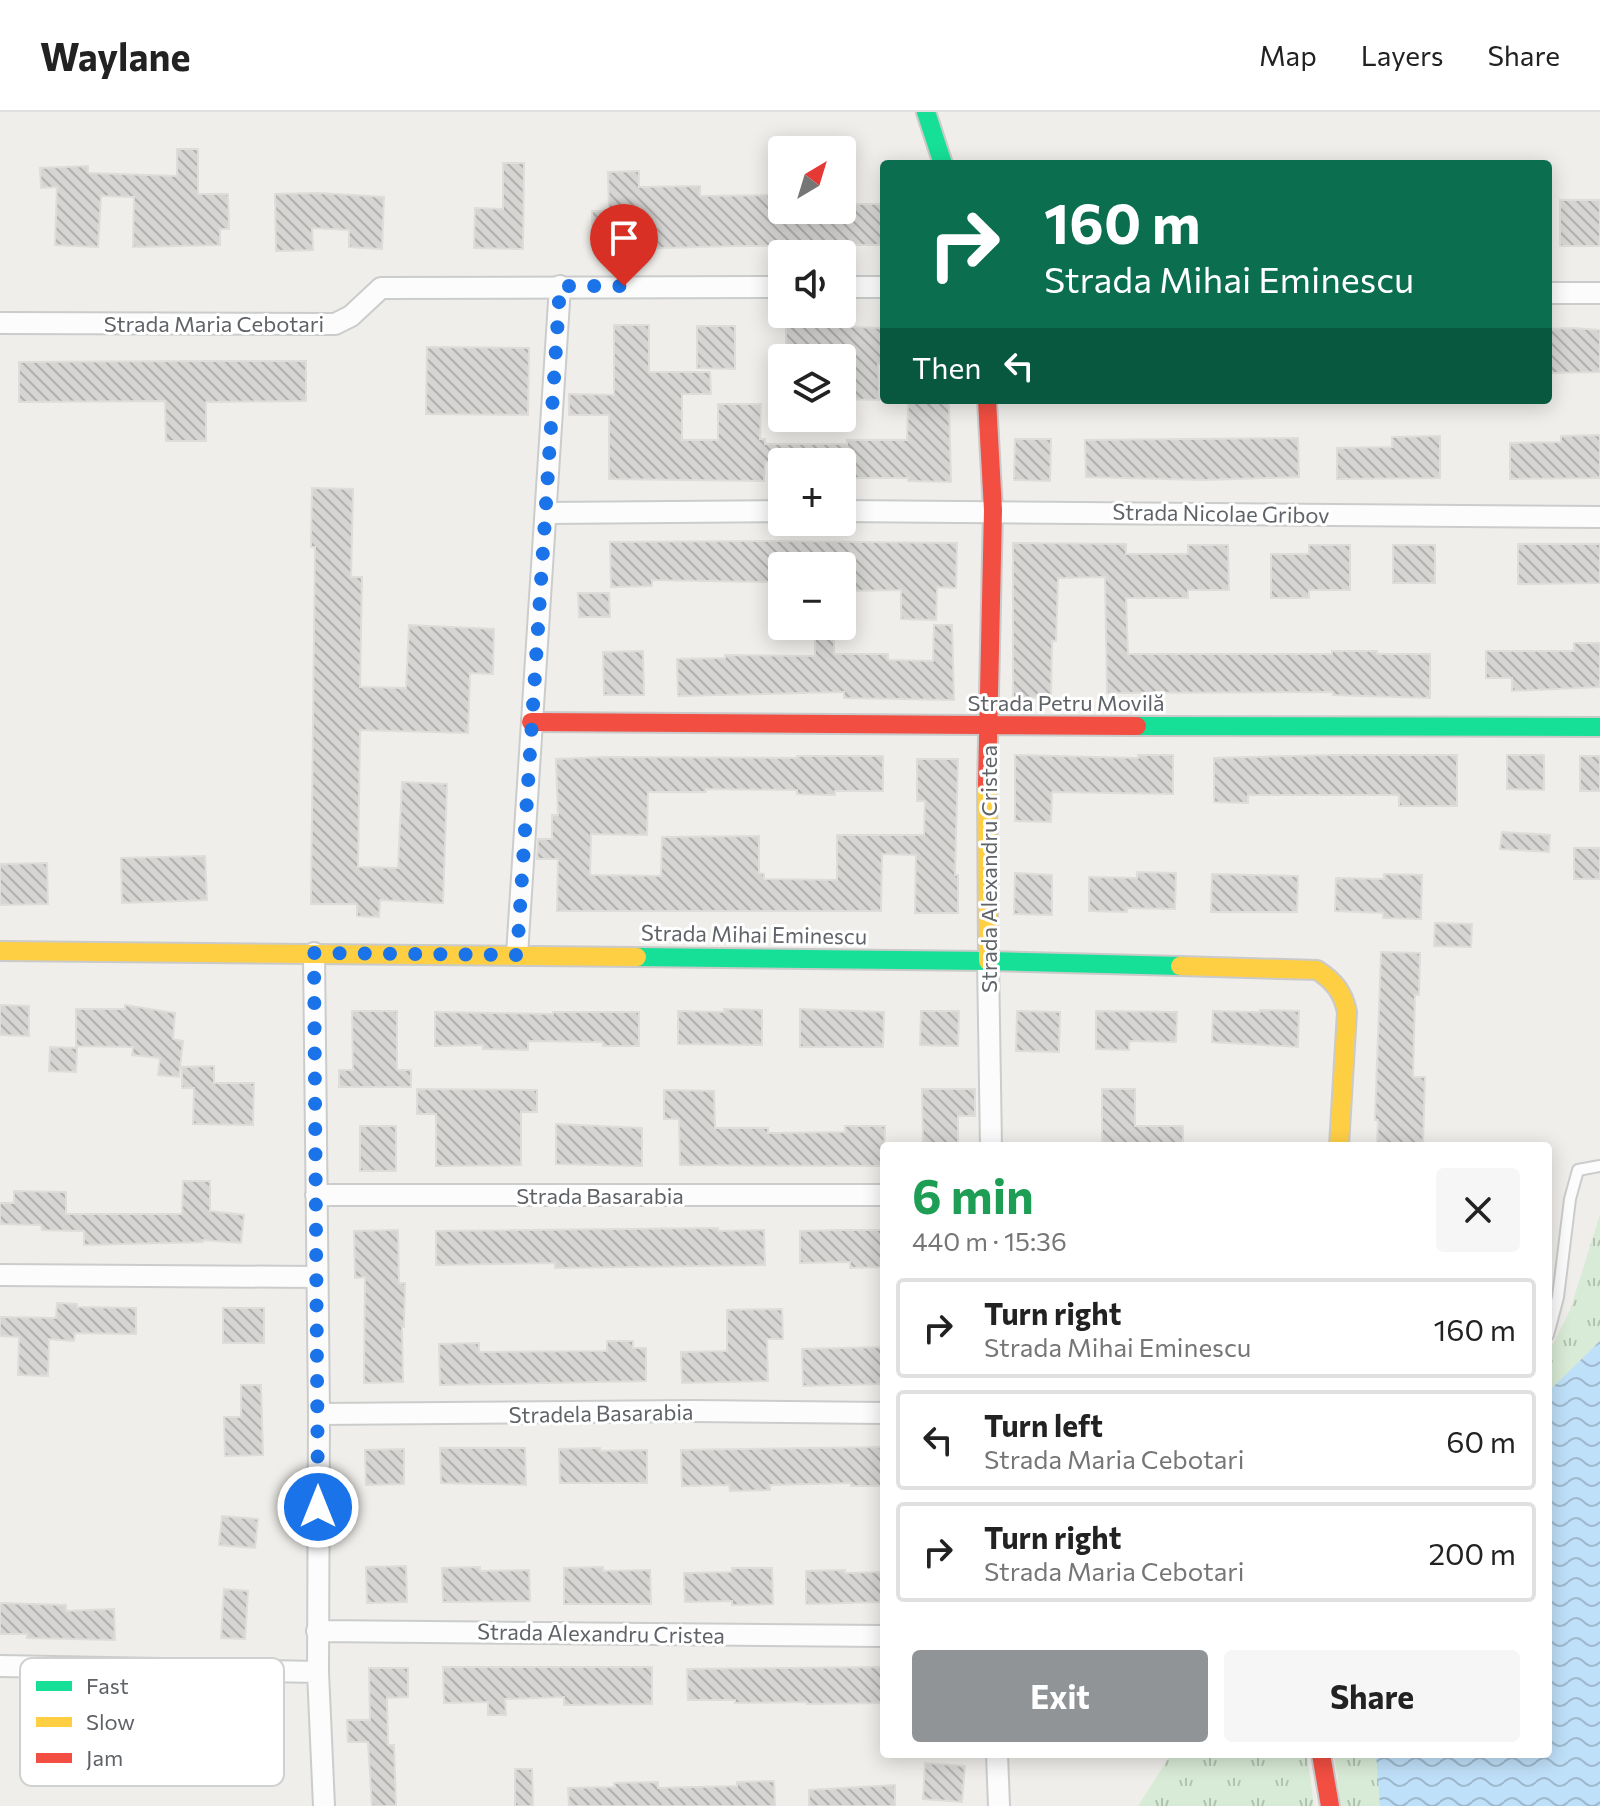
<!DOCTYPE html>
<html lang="en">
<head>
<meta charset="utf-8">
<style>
  :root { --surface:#fff; --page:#f6f6f6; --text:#222; --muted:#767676; --line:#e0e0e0; --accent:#919496 }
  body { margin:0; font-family:Commissioner,sans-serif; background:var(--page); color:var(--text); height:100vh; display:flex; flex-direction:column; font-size:30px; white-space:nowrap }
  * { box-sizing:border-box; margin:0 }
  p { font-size:26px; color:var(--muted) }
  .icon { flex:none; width:44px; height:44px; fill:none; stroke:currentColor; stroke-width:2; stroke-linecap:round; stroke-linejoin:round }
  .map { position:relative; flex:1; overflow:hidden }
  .sheet { position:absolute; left:880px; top:1030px; width:672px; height:616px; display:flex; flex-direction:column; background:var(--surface); border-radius:8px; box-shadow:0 4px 20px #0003 }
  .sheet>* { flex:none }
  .guide { position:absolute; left:880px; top:48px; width:672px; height:244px; border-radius:8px; box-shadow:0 4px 20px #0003; background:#0b6e4f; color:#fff; overflow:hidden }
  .needle { width:52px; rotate:38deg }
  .tools { position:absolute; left:768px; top:24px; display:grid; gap:16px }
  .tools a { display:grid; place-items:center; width:88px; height:88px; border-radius:8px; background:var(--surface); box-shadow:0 4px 20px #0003; font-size:40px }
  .pin { position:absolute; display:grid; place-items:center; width:68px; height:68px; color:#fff; margin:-82px -34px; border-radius:50% 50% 50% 0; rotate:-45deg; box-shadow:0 0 8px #0007 }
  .pin .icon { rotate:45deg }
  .me { position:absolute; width:88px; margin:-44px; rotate:0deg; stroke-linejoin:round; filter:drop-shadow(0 0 6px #0008) }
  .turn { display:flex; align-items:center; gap:28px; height:168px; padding:0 32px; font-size:36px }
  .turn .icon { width:104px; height:104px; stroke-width:2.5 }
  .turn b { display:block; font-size:56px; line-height:68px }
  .then { display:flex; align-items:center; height:76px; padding:0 32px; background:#0003; gap:16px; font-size:30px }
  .round { display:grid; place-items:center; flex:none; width:84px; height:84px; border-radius:8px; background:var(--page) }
  .head { display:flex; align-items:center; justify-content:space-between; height:136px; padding:0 32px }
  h1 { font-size:48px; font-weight:700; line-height:60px; color:#1e9e55 }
  .button { display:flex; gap:16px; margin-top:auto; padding:16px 32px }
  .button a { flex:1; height:92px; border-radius:8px; background:var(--accent); color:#fff; font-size:32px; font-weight:700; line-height:92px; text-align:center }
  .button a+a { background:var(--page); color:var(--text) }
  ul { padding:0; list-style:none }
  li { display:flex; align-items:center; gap:24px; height:100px; margin:0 16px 12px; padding:0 16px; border:4px solid var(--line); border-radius:8px }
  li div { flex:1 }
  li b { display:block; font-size:30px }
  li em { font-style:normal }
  header { display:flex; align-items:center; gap:48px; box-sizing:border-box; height:112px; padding:0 40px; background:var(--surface); border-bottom:2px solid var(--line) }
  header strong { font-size:38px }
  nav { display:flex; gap:44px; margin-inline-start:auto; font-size:28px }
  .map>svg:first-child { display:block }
  .grass { fill:url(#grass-tufts) }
  .water { fill:url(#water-waves) }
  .building { fill:url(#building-back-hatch); stroke:#deddd9; stroke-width:2 }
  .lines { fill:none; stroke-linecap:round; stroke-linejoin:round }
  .lane-casing { stroke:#cbcccc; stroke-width:14 }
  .street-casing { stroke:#cbcccc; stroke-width:24 }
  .fast-casing { stroke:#cacacb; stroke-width:22 }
  .slow-casing { stroke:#cacacb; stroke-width:22 }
  .jam-casing { stroke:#cacacb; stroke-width:22 }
  .lane { stroke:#fdfcfc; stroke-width:10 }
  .street { stroke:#fdfcfc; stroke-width:20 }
  .fast { stroke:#16e098; stroke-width:18 }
  .slow { stroke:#ffcf43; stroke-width:18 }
  .jam { stroke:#f24e42; stroke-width:18 }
  .route { stroke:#1a73e8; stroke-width:14; stroke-dasharray:0 25.2 }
  .labels { text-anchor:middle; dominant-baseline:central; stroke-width:6; stroke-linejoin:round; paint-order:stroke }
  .street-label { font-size:22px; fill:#5f6368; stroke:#fff }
  .key { fill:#fff; stroke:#cfd0d2; stroke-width:2 }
  .key-label { font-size:22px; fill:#5f6368 }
</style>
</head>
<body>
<header>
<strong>Waylane</strong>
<nav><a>Map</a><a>Layers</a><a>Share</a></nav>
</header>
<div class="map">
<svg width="1600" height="1694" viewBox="0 0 1600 1694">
  <defs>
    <pattern id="grass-tufts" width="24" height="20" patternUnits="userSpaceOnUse" patternTransform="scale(2)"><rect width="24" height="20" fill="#d8ebd6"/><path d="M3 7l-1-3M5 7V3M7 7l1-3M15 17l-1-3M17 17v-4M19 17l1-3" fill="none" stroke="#b2c2b1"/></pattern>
    <pattern id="water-waves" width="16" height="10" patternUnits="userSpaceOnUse" patternTransform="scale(2)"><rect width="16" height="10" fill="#bfe0f9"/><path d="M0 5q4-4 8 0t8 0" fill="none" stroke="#9eb9cd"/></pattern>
    <pattern id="building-back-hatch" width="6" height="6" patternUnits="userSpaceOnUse" patternTransform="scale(2)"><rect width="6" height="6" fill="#d6d5d3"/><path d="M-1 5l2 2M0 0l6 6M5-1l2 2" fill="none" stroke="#b1b0af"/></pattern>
  </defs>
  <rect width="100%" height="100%" fill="#efeeea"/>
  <!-- grass -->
  <path class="grass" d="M 1600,1102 L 1600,1694 L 1341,1694 L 1334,1642 L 1548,1642 L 1548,1242 L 1570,1198 Z
    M 1171,1642 L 1307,1642 L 1314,1694 L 1138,1694 Z"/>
  <!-- water -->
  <path class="water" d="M 1600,1229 L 1600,1694 L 1380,1694 L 1376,1642 L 1548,1642 L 1548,1280 Z"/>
  <!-- building -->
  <path class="building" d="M 177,37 L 198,37 L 198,82 L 228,82 L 229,117 L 220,117 L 220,133 L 133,135 L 134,85 L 101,84 L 98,135 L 55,133 L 57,75 L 41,76 L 40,56 L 88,54 L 88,61 L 177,64 Z
    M 503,51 L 524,51 L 523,137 L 474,136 L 475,96 L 503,97 Z
    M 639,59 L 639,75 L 700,74 L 700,84 L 776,83 L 776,98 L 842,98 L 842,92 L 884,92 L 884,133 L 844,133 L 844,139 L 791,138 L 791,134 L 734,134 L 593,138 L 592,99 L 609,99 L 608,60 Z
    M 319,81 L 384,85 L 382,137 L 349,135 L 349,118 L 312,116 L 313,138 L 276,139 L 275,82 Z
    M 1560,88 L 1600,88 L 1600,134 L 1560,134 Z
    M 614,213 L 649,213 L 649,260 L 710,260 L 711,282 L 682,282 L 682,328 L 718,328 L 718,292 L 761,292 L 760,327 L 765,327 L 765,332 L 847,332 L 847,328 L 907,328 L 908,290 L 949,290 L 951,370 L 908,369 L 908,366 L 847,366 L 847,350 L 765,350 L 764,369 L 609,367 L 609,303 L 569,303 L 569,282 L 614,283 Z
    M 786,213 L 884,216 L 884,252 L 878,252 L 879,288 L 842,287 L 842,246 L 786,246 Z
    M 697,214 L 735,214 L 735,257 L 697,256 Z
    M 1572,216 L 1600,218 L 1600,260 L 1548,261 L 1548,217 Z
    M 427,235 L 529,236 L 528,303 L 426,302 Z
    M 206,249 L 306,249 L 306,289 L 206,290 L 206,329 L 166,329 L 165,289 L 19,290 L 19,250 Z
    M 1600,323 L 1600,366 L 1510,367 L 1510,331 L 1561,330 L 1561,324 Z
    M 1440,324 L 1440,366 L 1337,367 L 1337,336 L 1392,335 L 1392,325 Z
    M 1298,326 L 1299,365 L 1204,368 L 1086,365 L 1085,328 Z
    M 1015,327 L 1051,327 L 1050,369 L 1014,368 Z
    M 312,376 L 353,377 L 351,465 L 362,465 L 360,575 L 406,576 L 409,513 L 494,517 L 493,562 L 470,561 L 468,621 L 360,618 L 358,755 L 398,756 L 402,670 L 447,672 L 443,791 L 380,788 L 379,805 L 357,804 L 357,792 L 311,792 L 315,435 L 311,435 Z
    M 770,429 L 957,431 L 956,476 L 937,475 L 936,508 L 901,507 L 901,478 L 846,479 L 846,454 L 770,454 L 770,470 L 652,468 L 652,474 L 611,475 L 610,430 Z
    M 1013,431 L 1126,432 L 1126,442 L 1188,442 L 1188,433 L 1228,433 L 1229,478 L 1188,478 L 1188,486 L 1126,486 L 1128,542 L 1332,542 L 1332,539 L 1377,539 L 1377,542 L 1430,542 L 1430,586 L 1333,583 L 1333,580 L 1107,581 L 1105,465 L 1058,466 L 1056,529 L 1052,529 L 1051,586 L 1013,585 Z
    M 1518,432 L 1600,432 L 1600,471 L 1518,472 Z
    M 1309,433 L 1350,433 L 1350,478 L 1309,478 L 1309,486 L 1271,486 L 1271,442 L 1309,442 Z
    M 1393,433 L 1435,433 L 1435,471 L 1393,471 Z
    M 578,481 L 609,481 L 610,505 L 579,505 Z
    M 934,513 L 952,513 L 954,588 L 844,586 L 844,580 L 678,584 L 677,547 L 725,546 L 725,543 L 815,544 L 815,514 L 834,514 L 834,542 L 888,542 L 888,548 L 933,549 Z
    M 1574,531 L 1600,531 L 1600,575 L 1512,579 L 1512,566 L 1486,566 L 1486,539 L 1574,539 Z
    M 643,539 L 644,583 L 604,583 L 603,540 Z
    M 1015,643 L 1138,646 L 1138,643 L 1173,643 L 1173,682 L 1052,680 L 1051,710 L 1015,709 Z
    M 1335,643 L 1457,643 L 1457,694 L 1399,694 L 1399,683 L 1248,683 L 1248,691 L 1214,690 L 1214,646 Z
    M 1507,643 L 1544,643 L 1544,678 L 1507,677 Z
    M 797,644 L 883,644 L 883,679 L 835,679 L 835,683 L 797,682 L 797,678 L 706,677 L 706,680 L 648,680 L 647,723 L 591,722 L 590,763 L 661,764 L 662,725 L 759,724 L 759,761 L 764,762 L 764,767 L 837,768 L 837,723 L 924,723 L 925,689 L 917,689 L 917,647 L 958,647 L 955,763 L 958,763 L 958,801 L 915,801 L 916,743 L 882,742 L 881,799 L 557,799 L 558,747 L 537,747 L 538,727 L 552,727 L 552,703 L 558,703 L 556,647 L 604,645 L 797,646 Z
    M 1580,644 L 1600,644 L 1600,679 L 1580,679 Z
    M 1502,720 L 1550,723 L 1549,740 L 1500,737 Z
    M 1574,736 L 1600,736 L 1600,767 L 1574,767 Z
    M 205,744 L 207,788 L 122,791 L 121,746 Z
    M 47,751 L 48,792 L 0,793 L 0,752 Z
    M 1137,760 L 1176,761 L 1175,797 L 1127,796 L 1127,800 L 1089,799 L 1089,765 L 1137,766 Z
    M 1015,761 L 1052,763 L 1052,803 L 1014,802 Z
    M 1212,762 L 1298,764 L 1297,800 L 1211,800 Z
    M 1384,762 L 1422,763 L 1421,807 L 1383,806 L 1383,801 L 1335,799 L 1336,766 L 1384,767 Z
    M 1435,811 L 1472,812 L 1471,835 L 1434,834 Z
    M 1381,840 L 1420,841 L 1419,883 L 1415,883 L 1413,965 L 1425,965 L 1423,1034 L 1377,1034 L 1378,1008 L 1375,1008 Z
    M 0,893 L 29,894 L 29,924 L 0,923 Z
    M 125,893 L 175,901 L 173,927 L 183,929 L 179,965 L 158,963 L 160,946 L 132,943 L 133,935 L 76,934 L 76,897 L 125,897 Z
    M 724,897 L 762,898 L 762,933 L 678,932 L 678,899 L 724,900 Z
    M 800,897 L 884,900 L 883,935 L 800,935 Z
    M 1260,898 L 1299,899 L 1298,935 L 1212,930 L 1213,899 L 1260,900 Z
    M 352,899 L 397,899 L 397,958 L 411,958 L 411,975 L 339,975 L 339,958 L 353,958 Z
    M 921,899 L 959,899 L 958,934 L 920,933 Z
    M 1017,899 L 1060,900 L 1059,940 L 1016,939 Z
    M 1096,899 L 1177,900 L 1176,930 L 1129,929 L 1129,938 L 1096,937 Z
    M 435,900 L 553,902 L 553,900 L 639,900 L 639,934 L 603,934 L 603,930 L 528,929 L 528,938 L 483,937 L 483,933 L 435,934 Z
    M 50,935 L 77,936 L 76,960 L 49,959 Z
    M 214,954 L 214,971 L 254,971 L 253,1013 L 193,1012 L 194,976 L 182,976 L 182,955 Z
    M 417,977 L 537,978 L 537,1000 L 521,1000 L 521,1053 L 436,1054 L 436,1002 L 417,1002 Z
    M 922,977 L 975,977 L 975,1004 L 958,1004 L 958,1034 L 923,1034 Z
    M 1102,977 L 1135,977 L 1135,1014 L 1183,1014 L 1183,1034 L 1102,1034 Z
    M 664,978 L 714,979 L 715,1016 L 768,1016 L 768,1021 L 845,1020 L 845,1014 L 885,1014 L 884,1054 L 680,1053 L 679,1007 L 664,1007 Z
    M 556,1012 L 642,1016 L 642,1054 L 556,1052 Z
    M 360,1014 L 396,1014 L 396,1059 L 360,1059 Z
    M 183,1069 L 210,1069 L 210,1099 L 244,1103 L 241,1131 L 203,1128 L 203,1130 L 84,1133 L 84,1119 L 42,1118 L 41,1113 L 0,1112 L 0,1091 L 14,1091 L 14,1079 L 66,1080 L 66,1102 L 182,1102 Z
    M 718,1116 L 718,1119 L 764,1118 L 765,1153 L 555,1156 L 555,1151 L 436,1153 L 436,1119 Z
    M 398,1118 L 399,1171 L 405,1171 L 404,1215 L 402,1215 L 403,1270 L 364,1271 L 365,1165 L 355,1166 L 354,1119 Z
    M 839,1118 L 884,1118 L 884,1155 L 850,1156 L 850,1150 L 800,1151 L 800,1119 Z
    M 57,1191 L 77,1192 L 77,1195 L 136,1196 L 136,1222 L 75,1221 L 74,1229 L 49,1227 L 48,1264 L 18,1263 L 19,1225 L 0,1224 L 0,1205 L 56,1206 Z
    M 223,1196 L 264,1196 L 264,1231 L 223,1231 Z
    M 782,1197 L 783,1227 L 767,1227 L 768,1269 L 682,1271 L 681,1240 L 727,1239 L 727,1198 Z
    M 607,1229 L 633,1229 L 633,1236 L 646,1236 L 646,1269 L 440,1273 L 439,1232 L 479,1231 L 479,1240 L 607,1239 Z
    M 884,1235 L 884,1272 L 803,1274 L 802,1237 Z
    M 241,1273 L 261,1273 L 263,1343 L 225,1344 L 224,1305 L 241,1305 Z
    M 884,1335 L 884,1374 L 851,1374 L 851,1371 L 770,1373 L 770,1378 L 730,1379 L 729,1373 L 682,1374 L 681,1338 Z
    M 440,1336 L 525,1336 L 526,1373 L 441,1371 Z
    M 600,1336 L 600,1339 L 647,1338 L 647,1371 L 560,1371 L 559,1337 Z
    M 404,1337 L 404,1372 L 366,1373 L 365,1338 Z
    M 222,1404 L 258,1407 L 255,1436 L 219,1433 Z
    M 406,1454 L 407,1490 L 367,1491 L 366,1455 Z
    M 480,1455 L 480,1459 L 529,1458 L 530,1489 L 443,1490 L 442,1456 Z
    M 603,1455 L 603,1459 L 650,1458 L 651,1492 L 564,1492 L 564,1456 Z
    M 732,1456 L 772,1456 L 773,1492 L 732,1493 L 732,1489 L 685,1490 L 684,1461 L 732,1460 Z
    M 845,1458 L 845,1461 L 884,1460 L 884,1490 L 806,1492 L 806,1459 Z
    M 224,1477 L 248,1479 L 245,1527 L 221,1526 Z
    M 0,1491 L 66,1493 L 66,1499 L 114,1497 L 115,1528 L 27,1526 L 27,1522 L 0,1522 Z
    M 443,1555 L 652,1555 L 652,1592 L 564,1593 L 564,1585 L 505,1587 L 506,1603 L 488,1603 L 488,1590 L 444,1591 Z
    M 884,1555 L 884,1591 L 807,1592 L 807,1590 L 735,1591 L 735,1588 L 688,1588 L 687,1557 Z
    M 369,1556 L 408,1556 L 408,1585 L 387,1586 L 388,1633 L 394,1633 L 396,1694 L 372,1694 L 368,1630 L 348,1630 L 347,1608 L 370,1608 Z
    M 925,1651 L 965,1654 L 962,1690 L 923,1687 Z
    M 515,1657 L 532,1657 L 533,1694 L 515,1694 Z
    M 774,1669 L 775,1694 L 569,1694 L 568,1676 L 615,1675 L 614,1671 L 658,1670 L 658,1676 L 737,1674 L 737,1670 Z
    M 895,1673 L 895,1694 L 809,1694 L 809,1678 Z"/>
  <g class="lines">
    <defs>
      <path id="lane" d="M 1548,1223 L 1558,1185 L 1570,1087 L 1578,1058 L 1600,1054"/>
      <path id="street" d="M 842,175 L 884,175
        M 1548,181 L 1600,181
        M 0,211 L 335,212 L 351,204 L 381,176 L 782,175
        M 842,399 L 1600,405
        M 547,401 L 782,399
        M 314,841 L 319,1302 L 318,1560 L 324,1694
        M 517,843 L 560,174
        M 988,849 L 991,1034
        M 316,1083 L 884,1083
        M 0,1163 L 315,1165
        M 319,1302 L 694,1299 L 884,1301
        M 317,1519 L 884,1524
        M 0,1554 L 318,1560
        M 997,1642 L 999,1694"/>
      <path id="fast" d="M 926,0 L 943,52
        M 1137,614 L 1600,615
        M 637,845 L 988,849 L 1180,854"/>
      <path id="slow" d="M 987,673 L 988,849
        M 0,839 L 637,845
        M 1180,854 L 1317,858 C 1334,869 1343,880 1347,900 L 1339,1034"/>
      <path id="jam" d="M 987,288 L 993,398 L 987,673
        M 531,610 L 1137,614
        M 1321,1642 L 1330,1694"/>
    </defs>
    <!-- lane casing -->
    <use href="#lane" class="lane-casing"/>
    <!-- street casing -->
    <use href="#street" class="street-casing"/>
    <!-- fast casing -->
    <use href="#fast" class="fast-casing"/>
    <!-- slow casing -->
    <use href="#slow" class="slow-casing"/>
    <!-- jam casing -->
    <use href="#jam" class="jam-casing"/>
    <!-- lane -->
    <use href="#lane" class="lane"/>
    <!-- street -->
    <use href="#street" class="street"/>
    <!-- fast -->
    <use href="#fast" class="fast"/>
    <!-- slow -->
    <use href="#slow" class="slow"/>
    <!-- jam -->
    <use href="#jam" class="jam"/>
  </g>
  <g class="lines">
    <!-- route -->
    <path class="route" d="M 318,1395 L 314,841 L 517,843 L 560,174 L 624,174"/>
  </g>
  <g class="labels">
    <!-- street labels -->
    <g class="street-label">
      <text x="214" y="211">Strada Maria Cebotari</text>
      <text transform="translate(1221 401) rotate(1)">Strada Nicolae Gribov</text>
      <text x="1066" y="590">Strada Petru Movilă</text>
      <text transform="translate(988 757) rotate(-90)">Strada Alexandru Cristea</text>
      <text transform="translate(754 822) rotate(1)">Strada Mihai Eminescu</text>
      <text x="600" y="1083">Strada Basarabia</text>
      <text transform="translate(601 1301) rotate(-1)">Stradela Basarabia</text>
      <text transform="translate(601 1521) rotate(1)">Strada Alexandru Cristea</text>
    </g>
  </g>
  <!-- legend -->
  <rect x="20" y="1546" width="264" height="128" rx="12" class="key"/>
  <rect x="36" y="1569" width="36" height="10" fill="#16e098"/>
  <rect x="36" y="1605" width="36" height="10" fill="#ffcf43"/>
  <rect x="36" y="1641" width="36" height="10" fill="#f24e42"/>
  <g class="key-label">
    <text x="86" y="1582">Fast</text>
    <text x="86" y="1618">Slow</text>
    <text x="86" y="1654">Jam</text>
  </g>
</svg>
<div class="tools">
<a><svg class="needle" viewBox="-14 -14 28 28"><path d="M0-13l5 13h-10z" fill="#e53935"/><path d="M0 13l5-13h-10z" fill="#767676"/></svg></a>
<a><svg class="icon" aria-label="sound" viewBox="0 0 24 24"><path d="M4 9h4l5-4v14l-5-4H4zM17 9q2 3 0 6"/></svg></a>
<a><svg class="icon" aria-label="layers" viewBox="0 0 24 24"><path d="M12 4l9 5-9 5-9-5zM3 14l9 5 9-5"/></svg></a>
<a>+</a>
<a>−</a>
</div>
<div class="pin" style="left:624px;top:174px;background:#d93025"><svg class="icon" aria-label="arrive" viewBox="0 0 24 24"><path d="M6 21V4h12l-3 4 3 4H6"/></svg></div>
<svg class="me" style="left:318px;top:1395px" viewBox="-20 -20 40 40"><circle r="17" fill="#1a73e8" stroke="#fff" stroke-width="3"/><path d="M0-11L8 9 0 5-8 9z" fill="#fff"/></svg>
<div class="guide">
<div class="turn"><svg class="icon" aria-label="right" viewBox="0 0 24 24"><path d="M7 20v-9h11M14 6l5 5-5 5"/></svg><div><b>160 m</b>Strada Mihai Eminescu</div></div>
<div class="then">Then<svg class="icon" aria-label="left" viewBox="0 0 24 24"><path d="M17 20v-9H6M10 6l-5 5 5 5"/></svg></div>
</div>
<section class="sheet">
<div class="head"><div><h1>6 min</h1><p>440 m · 15:36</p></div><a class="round"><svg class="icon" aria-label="close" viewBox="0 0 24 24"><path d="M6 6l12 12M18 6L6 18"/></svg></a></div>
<ul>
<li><svg class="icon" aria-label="right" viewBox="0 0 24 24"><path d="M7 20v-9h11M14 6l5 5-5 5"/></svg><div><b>Turn right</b><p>Strada Mihai Eminescu</p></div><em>160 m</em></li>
<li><svg class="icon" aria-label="left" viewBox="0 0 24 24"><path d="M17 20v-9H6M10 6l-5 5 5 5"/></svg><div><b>Turn left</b><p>Strada Maria Cebotari</p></div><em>60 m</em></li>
<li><svg class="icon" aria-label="right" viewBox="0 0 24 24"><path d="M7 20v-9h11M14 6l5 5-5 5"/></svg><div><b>Turn right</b><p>Strada Maria Cebotari</p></div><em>200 m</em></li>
</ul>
<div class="button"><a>Exit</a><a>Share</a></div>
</section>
</div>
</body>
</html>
